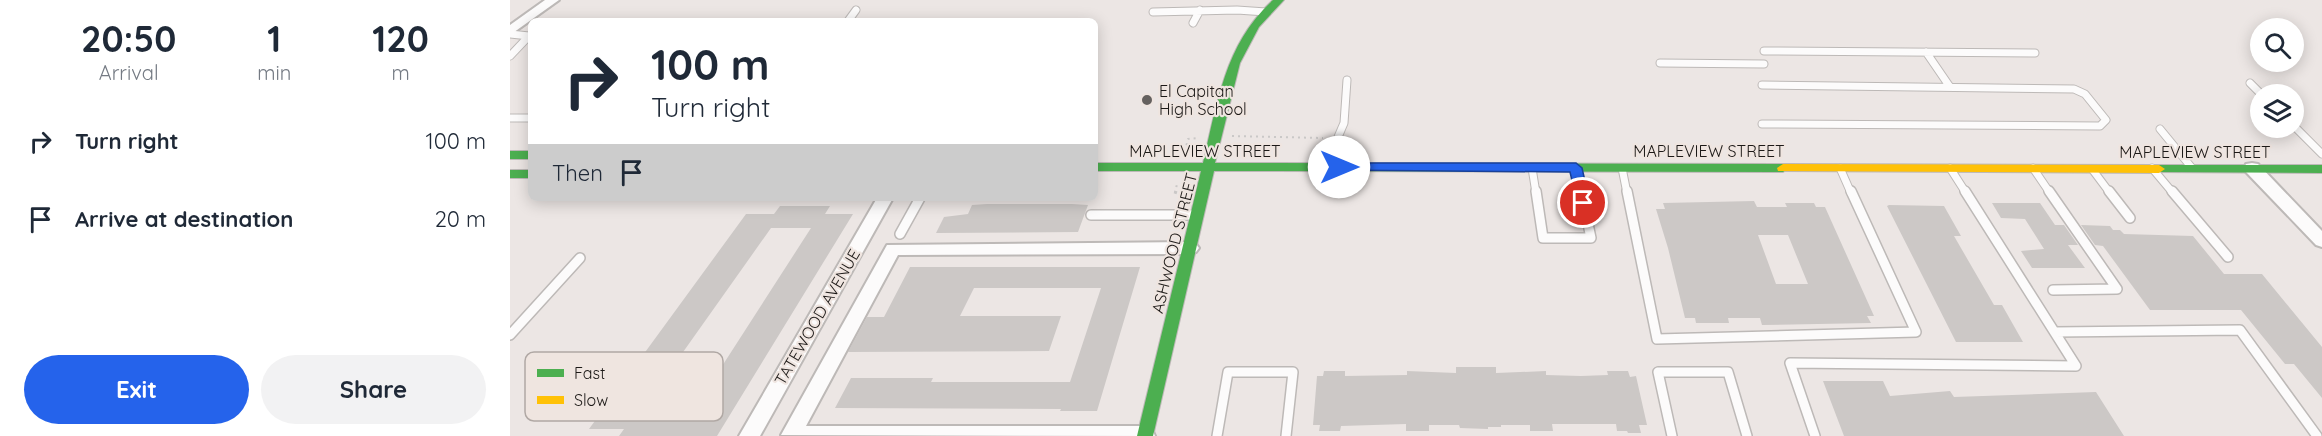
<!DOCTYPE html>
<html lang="en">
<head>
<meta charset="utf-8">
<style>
  :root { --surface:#fff; --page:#f2f2f3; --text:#1f2937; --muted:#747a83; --accent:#2563eb }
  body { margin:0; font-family:Quicksand,sans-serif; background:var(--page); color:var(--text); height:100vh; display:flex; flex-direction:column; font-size:22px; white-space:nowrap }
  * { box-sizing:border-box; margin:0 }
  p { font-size:20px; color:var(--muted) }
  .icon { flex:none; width:33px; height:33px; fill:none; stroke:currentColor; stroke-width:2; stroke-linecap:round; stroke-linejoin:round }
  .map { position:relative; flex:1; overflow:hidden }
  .side { display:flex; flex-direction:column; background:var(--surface); width:510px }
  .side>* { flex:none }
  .guide { position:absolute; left:18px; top:18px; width:570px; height:183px; border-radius:9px; box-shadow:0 3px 15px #0003; background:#fff; color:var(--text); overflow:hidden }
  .tools { position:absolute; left:1740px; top:18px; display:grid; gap:12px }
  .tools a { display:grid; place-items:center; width:54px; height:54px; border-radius:50%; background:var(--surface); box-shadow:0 3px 15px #0003; font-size:30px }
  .pin { position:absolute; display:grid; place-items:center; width:51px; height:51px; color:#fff; margin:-26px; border:3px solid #fff; border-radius:50%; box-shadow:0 2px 6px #0007 }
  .me { position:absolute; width:66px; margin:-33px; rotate:90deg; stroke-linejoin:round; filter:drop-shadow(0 0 4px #0008) }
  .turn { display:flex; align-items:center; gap:21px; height:126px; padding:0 24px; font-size:27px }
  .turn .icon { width:78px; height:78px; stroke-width:2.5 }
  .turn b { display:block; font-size:42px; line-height:51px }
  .then { display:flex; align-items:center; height:57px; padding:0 24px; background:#0003; gap:12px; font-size:22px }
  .eta { display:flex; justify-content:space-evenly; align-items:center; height:102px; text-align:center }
  .eta b { font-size:36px; font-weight:700; line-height:42px }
  .action { display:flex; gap:12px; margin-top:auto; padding:12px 24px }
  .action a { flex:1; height:69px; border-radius:36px; background:var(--accent); color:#fff; font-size:24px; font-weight:700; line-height:69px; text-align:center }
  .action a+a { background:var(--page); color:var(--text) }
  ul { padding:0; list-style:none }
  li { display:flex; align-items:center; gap:18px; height:78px; padding:0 24px }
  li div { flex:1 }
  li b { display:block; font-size:22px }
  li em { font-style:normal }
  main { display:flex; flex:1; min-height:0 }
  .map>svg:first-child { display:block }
  .building { fill:#ccc8c6; fill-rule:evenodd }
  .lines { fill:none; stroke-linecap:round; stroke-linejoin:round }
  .lane-far1-casing { stroke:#bdb9b7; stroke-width:9 }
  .lane-casing { stroke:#bdb9b7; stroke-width:12 }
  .street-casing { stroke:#bdb9b7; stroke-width:4 }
  .fast-casing { stroke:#bdb9b7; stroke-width:2 }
  .slow-casing { stroke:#bdb9b7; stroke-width:2 }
  .path-far1 { stroke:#cac8c7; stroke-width:2; stroke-dasharray:2 4; stroke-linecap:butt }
  .path { stroke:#cac8c7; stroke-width:3; stroke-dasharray:3 5; stroke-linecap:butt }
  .lane-far1 { stroke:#fcfbfb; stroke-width:7 }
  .lane { stroke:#fcfbfb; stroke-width:9 }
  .street { fill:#fcfbfb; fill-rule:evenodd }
  .fast { fill:#4caf50; fill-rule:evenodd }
  .slow { fill:#ffc107; fill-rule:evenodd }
  .route { fill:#2563eb; stroke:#184099; stroke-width:1.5 }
  .poi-dot { fill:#65615f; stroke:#efe5e0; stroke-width:2 }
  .labels { text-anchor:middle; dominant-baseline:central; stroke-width:4.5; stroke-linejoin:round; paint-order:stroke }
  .poi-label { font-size:16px; fill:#1c1917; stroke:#efe5e0; text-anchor:start }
  .street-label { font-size:16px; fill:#1c1917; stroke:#efe5e0 }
  .key { fill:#efe5e0; stroke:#b0a8a4; stroke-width:1.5 }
  .key-label { font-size:16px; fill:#1c1917 }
</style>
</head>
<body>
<main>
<section class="side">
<div class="eta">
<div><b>20:50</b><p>Arrival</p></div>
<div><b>1</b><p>min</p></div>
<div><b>120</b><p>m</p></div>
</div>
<ul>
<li><svg class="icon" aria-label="right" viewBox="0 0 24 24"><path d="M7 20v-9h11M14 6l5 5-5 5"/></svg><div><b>Turn right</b></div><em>100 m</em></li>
<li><svg class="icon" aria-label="arrive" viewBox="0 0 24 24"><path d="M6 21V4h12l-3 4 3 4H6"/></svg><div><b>Arrive at destination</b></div><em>20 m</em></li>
</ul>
<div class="action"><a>Exit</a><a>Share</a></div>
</section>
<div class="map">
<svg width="1812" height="436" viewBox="0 0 1812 436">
  <rect width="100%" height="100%" fill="#ece6e4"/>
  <!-- building -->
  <path class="building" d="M 1244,201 L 1247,207 L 1277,207 L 1275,203 L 1304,203 L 1306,207 L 1315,207 L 1364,316 L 1357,316 L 1361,323 L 1252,325 L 1250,318 L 1218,318 L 1219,323 L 1186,323 L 1185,318 L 1175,318 L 1158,248 L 1146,209 L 1155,209 L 1153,203 ZM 1248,235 L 1278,235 L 1298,284 L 1266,284 Z
    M 1482,203 L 1530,203 L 1545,225 L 1554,225 L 1568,245 L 1558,245 L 1575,268 L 1522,268 L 1511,251 L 1534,249 L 1515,219 L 1491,218 Z
    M 477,204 L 562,204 L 578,205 L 568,232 L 426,233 L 434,217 L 458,214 L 462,205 Z
    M 1379,205 L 1434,206 L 1451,236 L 1444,236 L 1484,305 L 1492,305 L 1513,342 L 1446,342 L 1377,206 Z
    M 270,206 L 320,206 L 315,214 L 343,214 L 207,436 L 109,436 L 114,429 L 79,429 L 236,214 L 264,214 ZM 261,228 L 301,228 L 185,408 L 136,408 L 168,362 L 166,362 Z
    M 1571,225 L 1600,226 L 1603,230 L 1610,230 L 1614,234 L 1683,236 L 1714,274 L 1752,274 L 1812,347 L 1812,398 L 1784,364 L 1775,364 L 1731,310 L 1640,310 L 1593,246 L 1585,245 Z
    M 400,267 L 630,267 L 587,411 L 550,411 L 551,409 L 325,408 L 341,378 L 423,378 L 421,382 L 560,382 L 591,288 L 464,288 L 450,316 L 551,316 L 539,351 L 338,352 L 357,317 L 374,317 Z
    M 946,367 L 986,367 L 986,373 L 1036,371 L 1036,375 L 1071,376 L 1098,375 L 1097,371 L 1118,371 L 1120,377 L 1126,376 L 1137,425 L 1129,425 L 1131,433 L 1118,433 L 1117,431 L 1107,431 L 1106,424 L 1042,424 L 1043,431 L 1020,431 L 1020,425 L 991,425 L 991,427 L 978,427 L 978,429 L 950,428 L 949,425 L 919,425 L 919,431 L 896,431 L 896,424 L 831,426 L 830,431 L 809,431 L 810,425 L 803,425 L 807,376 L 813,376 L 814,371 L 835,371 L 835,376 L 897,375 L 897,371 L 946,373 Z
    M 1313,381 L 1373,381 L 1380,396 L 1440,391 L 1444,397 L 1586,392 L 1614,436 L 1334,436 Z"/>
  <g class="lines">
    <defs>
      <path id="lane-far1" d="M 643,12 L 727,10 L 756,12
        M 338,21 L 346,10
        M 683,23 L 690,10
        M 0,34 L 19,36 L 0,56
        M 1254,51 L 1525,53
        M 1416,52 L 1440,87
        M 1150,63 L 1254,64
        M 1740,83 L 1751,94
        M 1252,85 L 1564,89 L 1575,94 L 1596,120 L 1590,126 L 1252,124
        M 0,118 L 21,118
        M 1784,126 L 1812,154
        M 1650,129 L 1682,168
        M 829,167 L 828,137 L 834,123 L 837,80
        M 1022,168 L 1026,193
        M 1066,168 L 1071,193
        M 1112,168 L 1117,193
        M 1330,168 L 1341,193
        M 1440,168 L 1456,193
        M 1523,168 L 1540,193
        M 1642,168 L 1663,193
        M 1582,169 L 1600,193"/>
      <path id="lane" d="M 1026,191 L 1033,238 L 1081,238 L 1071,191
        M 1117,191 L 1147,339 L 1406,332 L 1341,191
        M 1539,191 L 1607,289 L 1543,290
        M 1599,191 L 1620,218
        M 1662,191 L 1718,257
        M 581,215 L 685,215
        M 390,234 L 410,198
        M 1545,332 L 1730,330 L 1807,436
        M 0,335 L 70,258
        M 707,436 L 718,372 L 783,372 L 776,436
        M 1162,436 L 1148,372 L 1218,372 L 1237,436
        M 1305,436 L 1280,363 L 1566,366 L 1455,191"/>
      <path id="street" d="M 35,0 L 49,0 L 0,35 L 0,25 Z
        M 1742,163 L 1748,164 L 1812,231 L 1812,247 L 1806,245 L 1736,172 L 1734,168 L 1736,164 Z
        M 367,198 L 383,198 L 250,436 L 229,436 Z
        M 680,242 L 686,244 L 689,248 L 686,252 L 680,254 L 388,255 L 296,426 L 635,426 L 642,429 L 645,436 L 271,435 L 377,245 Z"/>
      <path id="fast" d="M 763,0 L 774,0 L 749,27 L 730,63 L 705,163 L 1273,164 L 1279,168 L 1273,172 L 704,171 L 643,436 L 627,436 L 691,171 L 585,171 L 585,163 L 693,163 C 707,104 715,43 763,0 Z
        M 0,151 L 21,151 L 21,159 L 0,159 Z
        M 1649,165 L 1812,165 L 1812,173 L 1644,172 L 1643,169 Z
        M 0,170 L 21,170 L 21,178 L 0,178 Z"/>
      <path id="slow" d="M 1273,164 L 1649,165 L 1655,169 L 1649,173 L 1268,171 L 1267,168 Z"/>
    </defs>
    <!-- lane-far1 casing -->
    <use href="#lane-far1" class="lane-far1-casing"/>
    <!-- lane casing -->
    <use href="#lane" class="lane-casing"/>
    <!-- street casing -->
    <use href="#street" class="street-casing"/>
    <!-- fast casing -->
    <use href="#fast" class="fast-casing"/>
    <!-- slow casing -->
    <use href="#slow" class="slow-casing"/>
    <!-- path-far1 -->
    <path class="path-far1" d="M 722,136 L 813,138
      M 675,151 L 678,139 L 688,138
      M 665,193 L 667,184"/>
    <!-- path -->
    <path class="path" d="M 666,191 L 665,194 L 672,194"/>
    <!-- lane-far1 -->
    <use href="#lane-far1" class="lane-far1"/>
    <!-- lane -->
    <use href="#lane" class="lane"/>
    <!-- street -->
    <use href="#street" class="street"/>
    <!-- fast -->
    <use href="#fast" class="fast"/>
    <!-- slow -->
    <use href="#slow" class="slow"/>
  </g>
  <!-- route -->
  <path class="route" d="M 829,163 L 1066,163 L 1072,168 L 1080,203 L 1073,207 L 1068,206 L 1060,172 L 824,170 L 822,167 L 824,164 Z"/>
  <!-- markers -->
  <circle class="poi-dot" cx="637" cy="100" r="6"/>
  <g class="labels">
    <!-- poi labels -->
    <g class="poi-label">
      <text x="649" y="91">El Capitan<tspan x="649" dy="18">High School</tspan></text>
    </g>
    <!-- street labels -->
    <g class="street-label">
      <text x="695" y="151">MAPLEVIEW STREET</text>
      <text x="1199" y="151">MAPLEVIEW STREET</text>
      <text x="1685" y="152">MAPLEVIEW STREET</text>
      <text transform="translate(664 243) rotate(-76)">ASHWOOD STREET</text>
      <text transform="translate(307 317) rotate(-60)">TATEWOOD AVENUE</text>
    </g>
  </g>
  <!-- legend -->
  <rect x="15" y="352" width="198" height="69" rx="9" class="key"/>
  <rect x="27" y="369" width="27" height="8" fill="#4caf50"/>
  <rect x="27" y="396" width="27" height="8" fill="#ffc107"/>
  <g class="key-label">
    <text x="64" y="379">Fast</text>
    <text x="64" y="406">Slow</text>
  </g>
</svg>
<div class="tools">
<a><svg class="icon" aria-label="search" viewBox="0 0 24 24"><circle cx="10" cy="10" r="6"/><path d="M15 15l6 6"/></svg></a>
<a><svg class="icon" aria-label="layers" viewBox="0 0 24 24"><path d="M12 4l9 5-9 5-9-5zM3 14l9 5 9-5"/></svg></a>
</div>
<div class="pin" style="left:1073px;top:203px;background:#d93025"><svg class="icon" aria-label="arrive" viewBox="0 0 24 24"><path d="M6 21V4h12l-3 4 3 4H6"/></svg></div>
<svg class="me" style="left:829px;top:167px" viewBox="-20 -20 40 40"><circle r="19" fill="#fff"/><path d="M0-13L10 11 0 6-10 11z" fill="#2563eb"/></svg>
<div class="guide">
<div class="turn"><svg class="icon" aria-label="right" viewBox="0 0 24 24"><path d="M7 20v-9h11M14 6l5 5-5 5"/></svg><div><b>100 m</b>Turn right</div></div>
<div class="then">Then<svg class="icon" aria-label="arrive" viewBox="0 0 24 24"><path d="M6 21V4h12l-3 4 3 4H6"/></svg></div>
</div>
</div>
</main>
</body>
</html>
